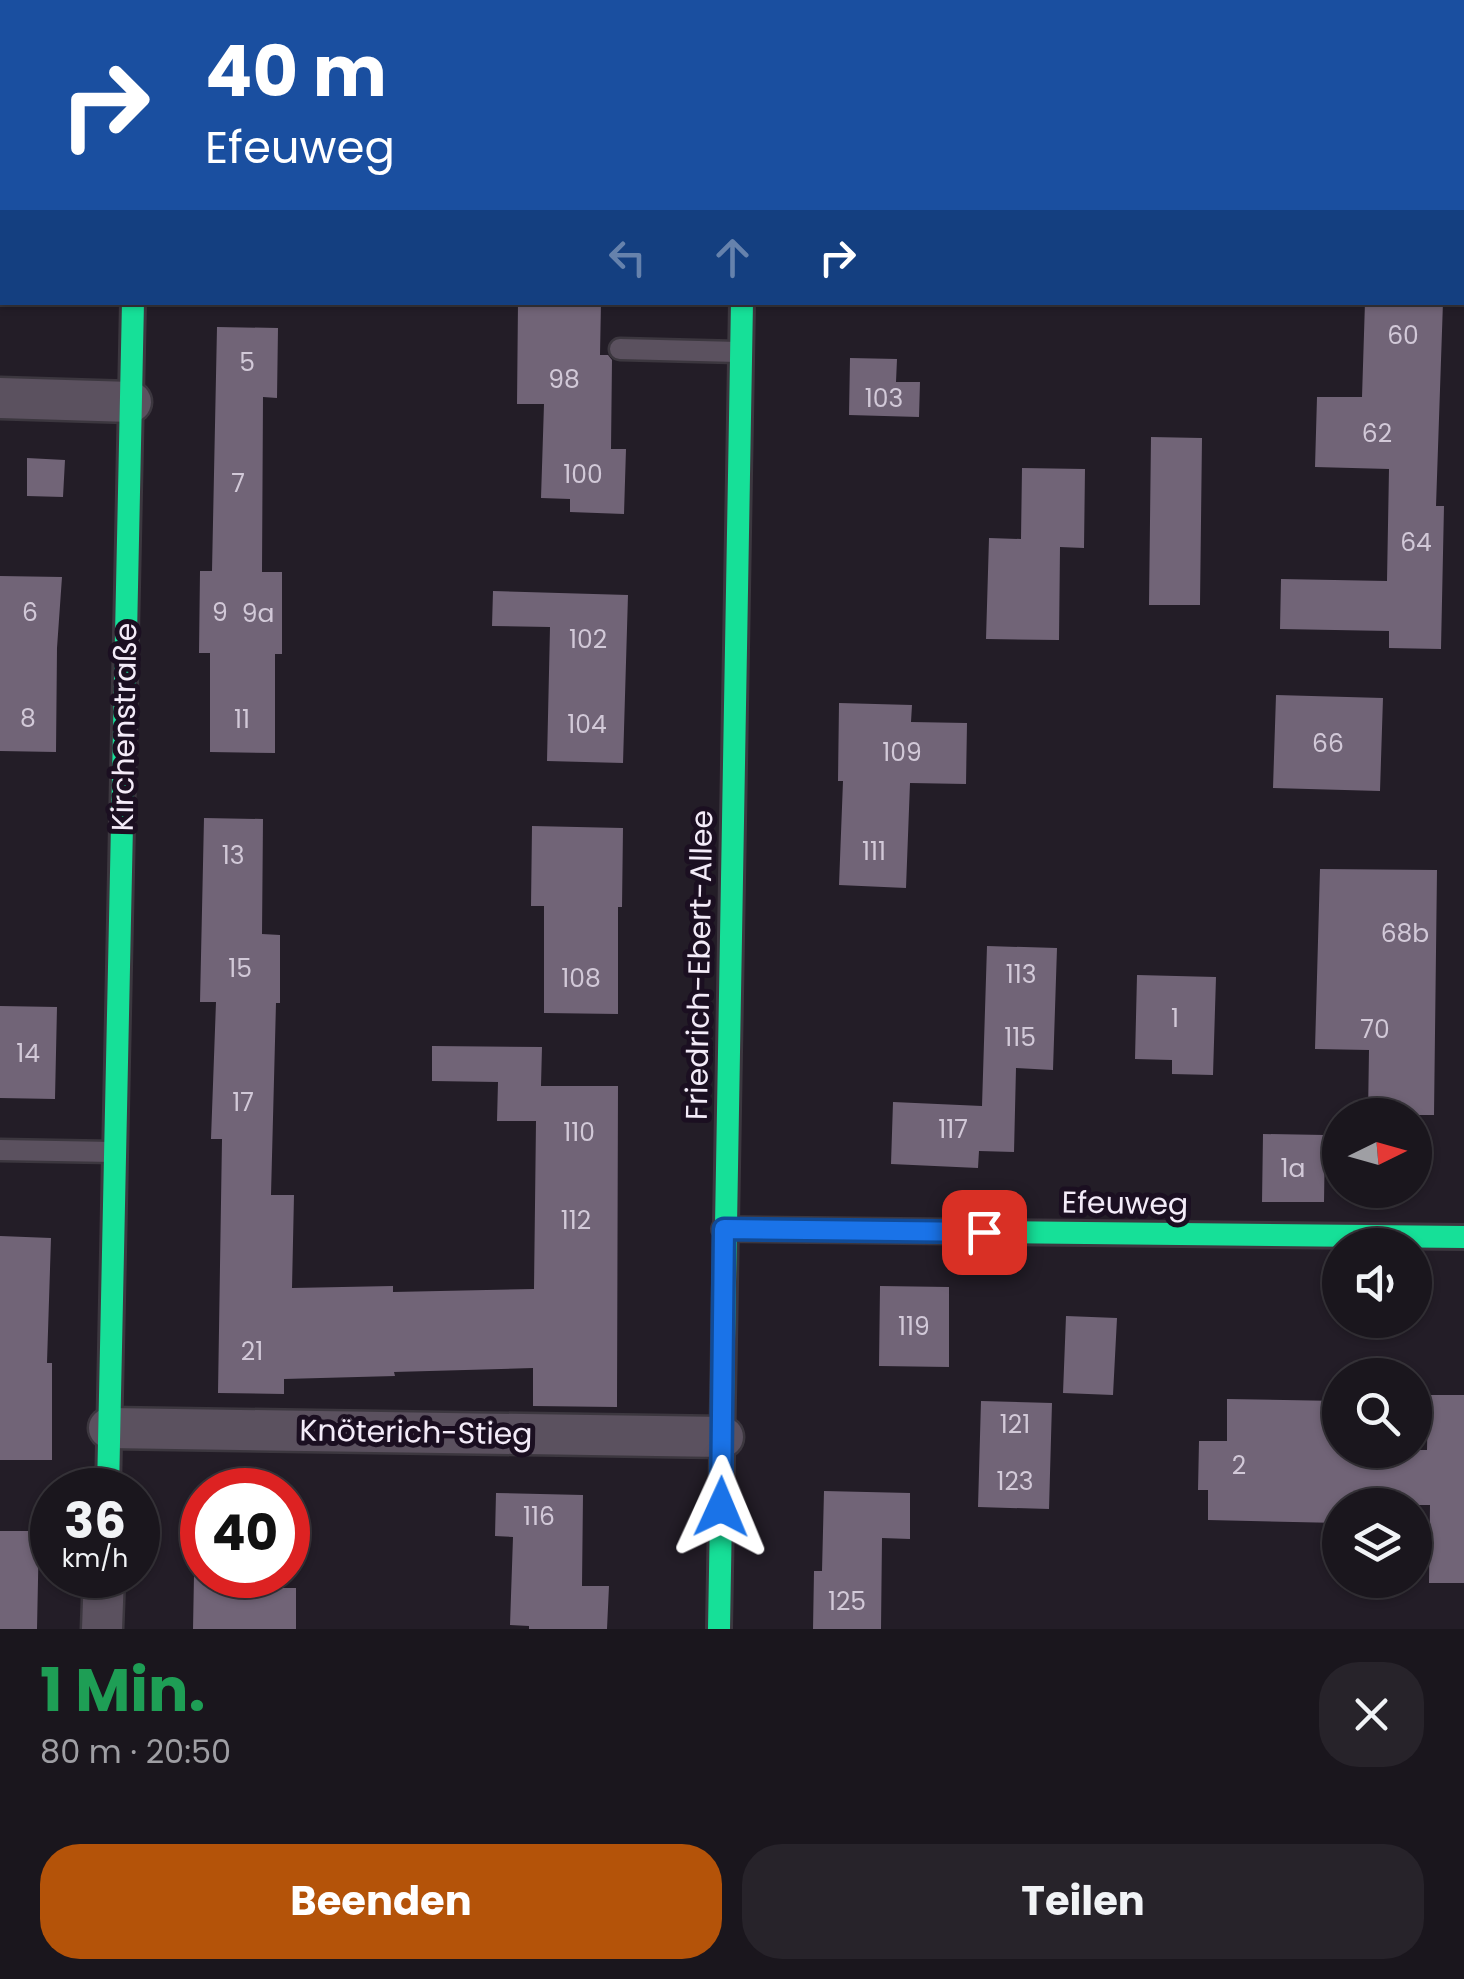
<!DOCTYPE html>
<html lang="de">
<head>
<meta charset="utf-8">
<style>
  :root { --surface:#1a161d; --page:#27232a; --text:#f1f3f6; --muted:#9f9fa4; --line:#38353b; --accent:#b45309 }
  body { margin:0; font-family:Poppins,sans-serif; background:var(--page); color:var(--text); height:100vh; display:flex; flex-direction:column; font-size:38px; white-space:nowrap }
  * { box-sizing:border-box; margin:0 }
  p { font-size:32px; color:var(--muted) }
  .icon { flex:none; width:55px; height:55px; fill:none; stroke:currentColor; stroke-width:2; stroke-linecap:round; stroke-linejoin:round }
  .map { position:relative; height:1629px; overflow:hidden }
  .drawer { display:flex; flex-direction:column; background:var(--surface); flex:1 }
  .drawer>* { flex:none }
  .banner { position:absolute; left:0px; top:0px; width:1465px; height:305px; box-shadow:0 2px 8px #0004,0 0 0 2px var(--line); background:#1a4fa0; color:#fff; overflow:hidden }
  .needle { width:65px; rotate:85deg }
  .tools { position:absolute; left:1322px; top:1098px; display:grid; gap:20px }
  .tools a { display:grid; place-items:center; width:110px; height:110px; border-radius:50%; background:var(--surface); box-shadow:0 2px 8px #0004,0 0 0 2px var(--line); font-size:50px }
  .speed { position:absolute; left:30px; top:1468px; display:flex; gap:20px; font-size:50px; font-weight:700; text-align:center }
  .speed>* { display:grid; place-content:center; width:130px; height:130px; border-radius:50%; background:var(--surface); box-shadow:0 2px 8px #0004,0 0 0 2px var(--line); line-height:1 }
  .speed small { font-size:25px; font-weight:400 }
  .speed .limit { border:15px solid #d22; background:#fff; color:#111 }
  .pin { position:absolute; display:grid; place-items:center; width:85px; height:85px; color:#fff; margin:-42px; border-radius:20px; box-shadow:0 5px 15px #0006 }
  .me { position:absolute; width:110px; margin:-55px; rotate:1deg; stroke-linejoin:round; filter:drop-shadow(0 0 8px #0008) }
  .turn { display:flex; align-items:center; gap:35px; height:210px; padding:0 40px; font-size:45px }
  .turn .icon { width:130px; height:130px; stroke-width:2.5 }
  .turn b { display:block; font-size:70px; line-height:85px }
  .lanes { display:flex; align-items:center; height:95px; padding:0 40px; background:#0003; justify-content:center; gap:50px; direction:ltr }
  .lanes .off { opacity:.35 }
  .round { display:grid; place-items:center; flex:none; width:105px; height:105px; border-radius:40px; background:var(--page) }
  .head { display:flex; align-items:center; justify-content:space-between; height:170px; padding:0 40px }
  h1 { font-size:60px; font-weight:700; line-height:75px; color:#1e9e55 }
  .cta { display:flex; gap:20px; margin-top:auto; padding:20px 40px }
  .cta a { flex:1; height:115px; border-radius:40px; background:var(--accent); color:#fff; font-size:40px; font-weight:700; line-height:115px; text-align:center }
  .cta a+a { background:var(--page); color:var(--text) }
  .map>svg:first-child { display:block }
  .building { fill:#716477 }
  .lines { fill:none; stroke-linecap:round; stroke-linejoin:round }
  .lane-casing { stroke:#3c373f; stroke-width:25 }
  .street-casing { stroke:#3c373f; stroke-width:45 }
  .fast-casing { stroke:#3c373f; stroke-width:28 }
  .lane { stroke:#5b515f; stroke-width:20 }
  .street { stroke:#5b515f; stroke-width:40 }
  .fast { stroke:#16e098; stroke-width:22 }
  .route-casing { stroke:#114b97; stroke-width:25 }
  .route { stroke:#1a73e8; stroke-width:18 }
  .labels { text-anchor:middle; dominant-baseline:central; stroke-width:10; stroke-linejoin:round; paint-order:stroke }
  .number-label { font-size:25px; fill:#d2c9d8 }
  .street-label { font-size:30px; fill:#f3ebf8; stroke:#1b0f21 }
</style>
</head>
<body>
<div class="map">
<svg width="1464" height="1629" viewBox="0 0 1464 1629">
  <rect width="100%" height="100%" fill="#231d27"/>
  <!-- building -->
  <path class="building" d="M 518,302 L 601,302 L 600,355 L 608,355 L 612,360 L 611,449 L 626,449 L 624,514 L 570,512 L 570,499 L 541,498 L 544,404 L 517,404 Z
    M 1365,302 L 1443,302 L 1436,506 L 1444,506 L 1441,649 L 1389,648 L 1389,631 L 1280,629 L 1281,579 L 1387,581 L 1389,469 L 1315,467 L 1317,397 L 1362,397 Z
    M 217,327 L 278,328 L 277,398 L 263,397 L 262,572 L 282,572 L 282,654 L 275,654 L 275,753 L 210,752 L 210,653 L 199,653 L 200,571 L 212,571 Z
    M 850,358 L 897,359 L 896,382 L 920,382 L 919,417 L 849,415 Z
    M 1151,437 L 1202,438 L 1200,605 L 1149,605 Z
    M 27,458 L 65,460 L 63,497 L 27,496 Z
    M 1022,468 L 1085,469 L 1084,548 L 1060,547 L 1059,640 L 986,639 L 989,538 L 1021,539 Z
    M 0,576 L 62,577 L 57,648 L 56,752 L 0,751 Z
    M 493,591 L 628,595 L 623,763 L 547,761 L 550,627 L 492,626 Z
    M 1276,695 L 1383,698 L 1380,791 L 1273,788 Z
    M 839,703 L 912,705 L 911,722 L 967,723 L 966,784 L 910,783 L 906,888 L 839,885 L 843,781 L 838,781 Z
    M 204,818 L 263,819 L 262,934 L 280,935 L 280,1003 L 276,1003 L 271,1195 L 294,1195 L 292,1288 L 393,1286 L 393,1292 L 534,1289 L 536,1121 L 497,1121 L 498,1082 L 432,1081 L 432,1046 L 542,1047 L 541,1086 L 618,1086 L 617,1407 L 533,1406 L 533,1368 L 394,1372 L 395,1376 L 284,1379 L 284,1394 L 218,1393 L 222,1139 L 211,1139 L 216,1002 L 200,1002 Z
    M 532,826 L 623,828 L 622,907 L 618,907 L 618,1014 L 544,1013 L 544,906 L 531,906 Z
    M 1320,869 L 1437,870 L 1434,1115 L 1368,1115 L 1369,1050 L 1315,1049 Z
    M 987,946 L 1057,948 L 1053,1070 L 1016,1068 L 1014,1152 L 979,1151 L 978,1168 L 891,1164 L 893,1102 L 982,1106 Z
    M 1137,975 L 1216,977 L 1213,1075 L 1172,1074 L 1172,1060 L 1135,1059 Z
    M 0,1006 L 57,1007 L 55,1099 L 0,1098 Z
    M 1263,1134 L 1325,1135 L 1324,1202 L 1262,1202 Z
    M 0,1236 L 51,1238 L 47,1363 L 52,1363 L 52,1460 L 0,1460 Z
    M 880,1286 L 949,1287 L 949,1367 L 879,1366 Z
    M 1066,1316 L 1117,1318 L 1113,1395 L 1063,1393 Z
    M 1428,1395 L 1464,1395 L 1464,1583 L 1429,1583 L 1430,1505 L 1340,1505 L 1340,1523 L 1208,1520 L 1208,1490 L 1198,1490 L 1199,1441 L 1227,1441 L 1227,1399 L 1340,1401 L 1340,1450 L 1427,1450 Z
    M 981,1401 L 1052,1403 L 1049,1509 L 978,1507 Z
    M 824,1491 L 910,1493 L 910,1539 L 882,1538 L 881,1629 L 813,1629 L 814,1571 L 822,1571 Z
    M 496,1493 L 583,1495 L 582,1586 L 609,1586 L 607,1629 L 529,1629 L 529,1626 L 510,1625 L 513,1537 L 495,1536 Z
    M 0,1531 L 39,1531 L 37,1629 L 0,1629 Z
    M 194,1575 L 245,1575 L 245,1588 L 296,1588 L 296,1629 L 193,1629 Z"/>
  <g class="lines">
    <defs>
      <path id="lane" d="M 620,349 L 738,352
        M 0,1150 L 113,1152"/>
      <path id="street" d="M 137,2 L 137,0
        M 0,398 L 131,402
        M 109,1428 L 723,1437
        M 102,1629 L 104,1575"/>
      <path id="fast" d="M 747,0 L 747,2
        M 724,1229 L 1464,1237
        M 108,1490 L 133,302
        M 719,1629 L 742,302"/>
    </defs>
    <!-- lane casing -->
    <use href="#lane" class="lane-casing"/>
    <!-- street casing -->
    <use href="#street" class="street-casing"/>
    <!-- fast casing -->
    <use href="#fast" class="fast-casing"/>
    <!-- lane -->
    <use href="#lane" class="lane"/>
    <!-- street -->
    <use href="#street" class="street"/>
    <!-- fast -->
    <use href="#fast" class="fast"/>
  </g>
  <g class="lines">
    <defs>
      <path id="route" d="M 721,1507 L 724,1229 L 984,1232"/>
    </defs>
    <!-- route casing -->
    <use href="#route" class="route-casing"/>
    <!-- route -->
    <use href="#route" class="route"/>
  </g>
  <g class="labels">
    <!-- number labels -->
    <g class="number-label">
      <text x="1403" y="335">60</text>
      <text x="247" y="362">5</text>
      <text x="564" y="379">98</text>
      <text x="884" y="398">103</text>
      <text x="1377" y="433">62</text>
      <text x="583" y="474">100</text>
      <text x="238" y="483">7</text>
      <text x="1416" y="542">64</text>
      <text x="30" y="612">6</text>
      <text x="220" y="612">9</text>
      <text x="258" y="613">9a</text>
      <text x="588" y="639">102</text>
      <text x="28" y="718">8</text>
      <text x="242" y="719">11</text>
      <text x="587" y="724">104</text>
      <text x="1328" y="743">66</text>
      <text x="902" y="752">109</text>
      <text x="874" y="851">111</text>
      <text x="233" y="855">13</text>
      <text x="1405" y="933">68b</text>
      <text x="240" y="968">15</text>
      <text x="1021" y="974">113</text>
      <text x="581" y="978">108</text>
      <text x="1175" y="1018">1</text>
      <text x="1375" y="1029">70</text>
      <text x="1020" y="1037">115</text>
      <text x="28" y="1053">14</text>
      <text x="243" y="1102">17</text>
      <text x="953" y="1129">117</text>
      <text x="579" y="1132">110</text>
      <text x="1293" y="1168">1a</text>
      <text x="576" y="1220">112</text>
      <text x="914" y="1326">119</text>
      <text x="252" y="1351">21</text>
      <text x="1015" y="1424">121</text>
      <text x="1239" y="1465">2</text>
      <text x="1015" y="1481">123</text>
      <text x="539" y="1516">116</text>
      <text x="847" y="1601">125</text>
    </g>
    <!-- street labels -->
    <g class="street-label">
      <text transform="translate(124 727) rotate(-89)">Kirchenstraße</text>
      <text transform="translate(699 965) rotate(-89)">Friedrich-Ebert-Allee</text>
      <text transform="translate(1125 1203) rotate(1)">Efeuweg</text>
      <text transform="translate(416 1432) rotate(1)">Knöterich-Stieg</text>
    </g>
  </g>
</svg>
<div class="tools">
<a><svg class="needle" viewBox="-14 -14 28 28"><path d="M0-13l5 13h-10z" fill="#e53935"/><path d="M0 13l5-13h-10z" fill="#9f9fa4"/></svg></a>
<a><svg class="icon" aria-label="sound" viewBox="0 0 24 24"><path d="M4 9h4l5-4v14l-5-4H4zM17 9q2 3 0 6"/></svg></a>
<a><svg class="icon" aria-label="search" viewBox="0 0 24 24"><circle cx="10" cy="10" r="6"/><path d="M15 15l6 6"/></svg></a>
<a><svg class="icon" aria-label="layers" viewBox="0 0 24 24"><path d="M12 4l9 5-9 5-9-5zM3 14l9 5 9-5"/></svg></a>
</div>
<div class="speed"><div>36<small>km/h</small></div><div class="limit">40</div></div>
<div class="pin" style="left:984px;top:1232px;background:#d93025"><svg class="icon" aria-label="arrive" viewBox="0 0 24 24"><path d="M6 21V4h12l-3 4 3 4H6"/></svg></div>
<svg class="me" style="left:721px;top:1507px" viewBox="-20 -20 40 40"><path d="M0-17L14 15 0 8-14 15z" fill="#1a73e8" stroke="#fff" stroke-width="4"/></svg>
<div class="banner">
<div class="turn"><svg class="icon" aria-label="right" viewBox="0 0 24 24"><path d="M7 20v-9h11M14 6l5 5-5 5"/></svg><div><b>40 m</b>Efeuweg</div></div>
<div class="lanes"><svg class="icon off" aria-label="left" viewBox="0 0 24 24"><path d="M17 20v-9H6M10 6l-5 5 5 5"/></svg><svg class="icon off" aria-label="ahead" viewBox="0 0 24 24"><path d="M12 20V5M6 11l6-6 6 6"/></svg><svg class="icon" aria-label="right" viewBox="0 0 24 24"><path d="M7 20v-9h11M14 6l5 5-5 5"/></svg></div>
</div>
</div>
<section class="drawer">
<div class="head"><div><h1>1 Min.</h1><p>80 m · 20:50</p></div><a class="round"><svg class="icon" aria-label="close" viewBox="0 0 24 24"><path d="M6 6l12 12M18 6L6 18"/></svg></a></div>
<div class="cta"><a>Beenden</a><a>Teilen</a></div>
</section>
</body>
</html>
